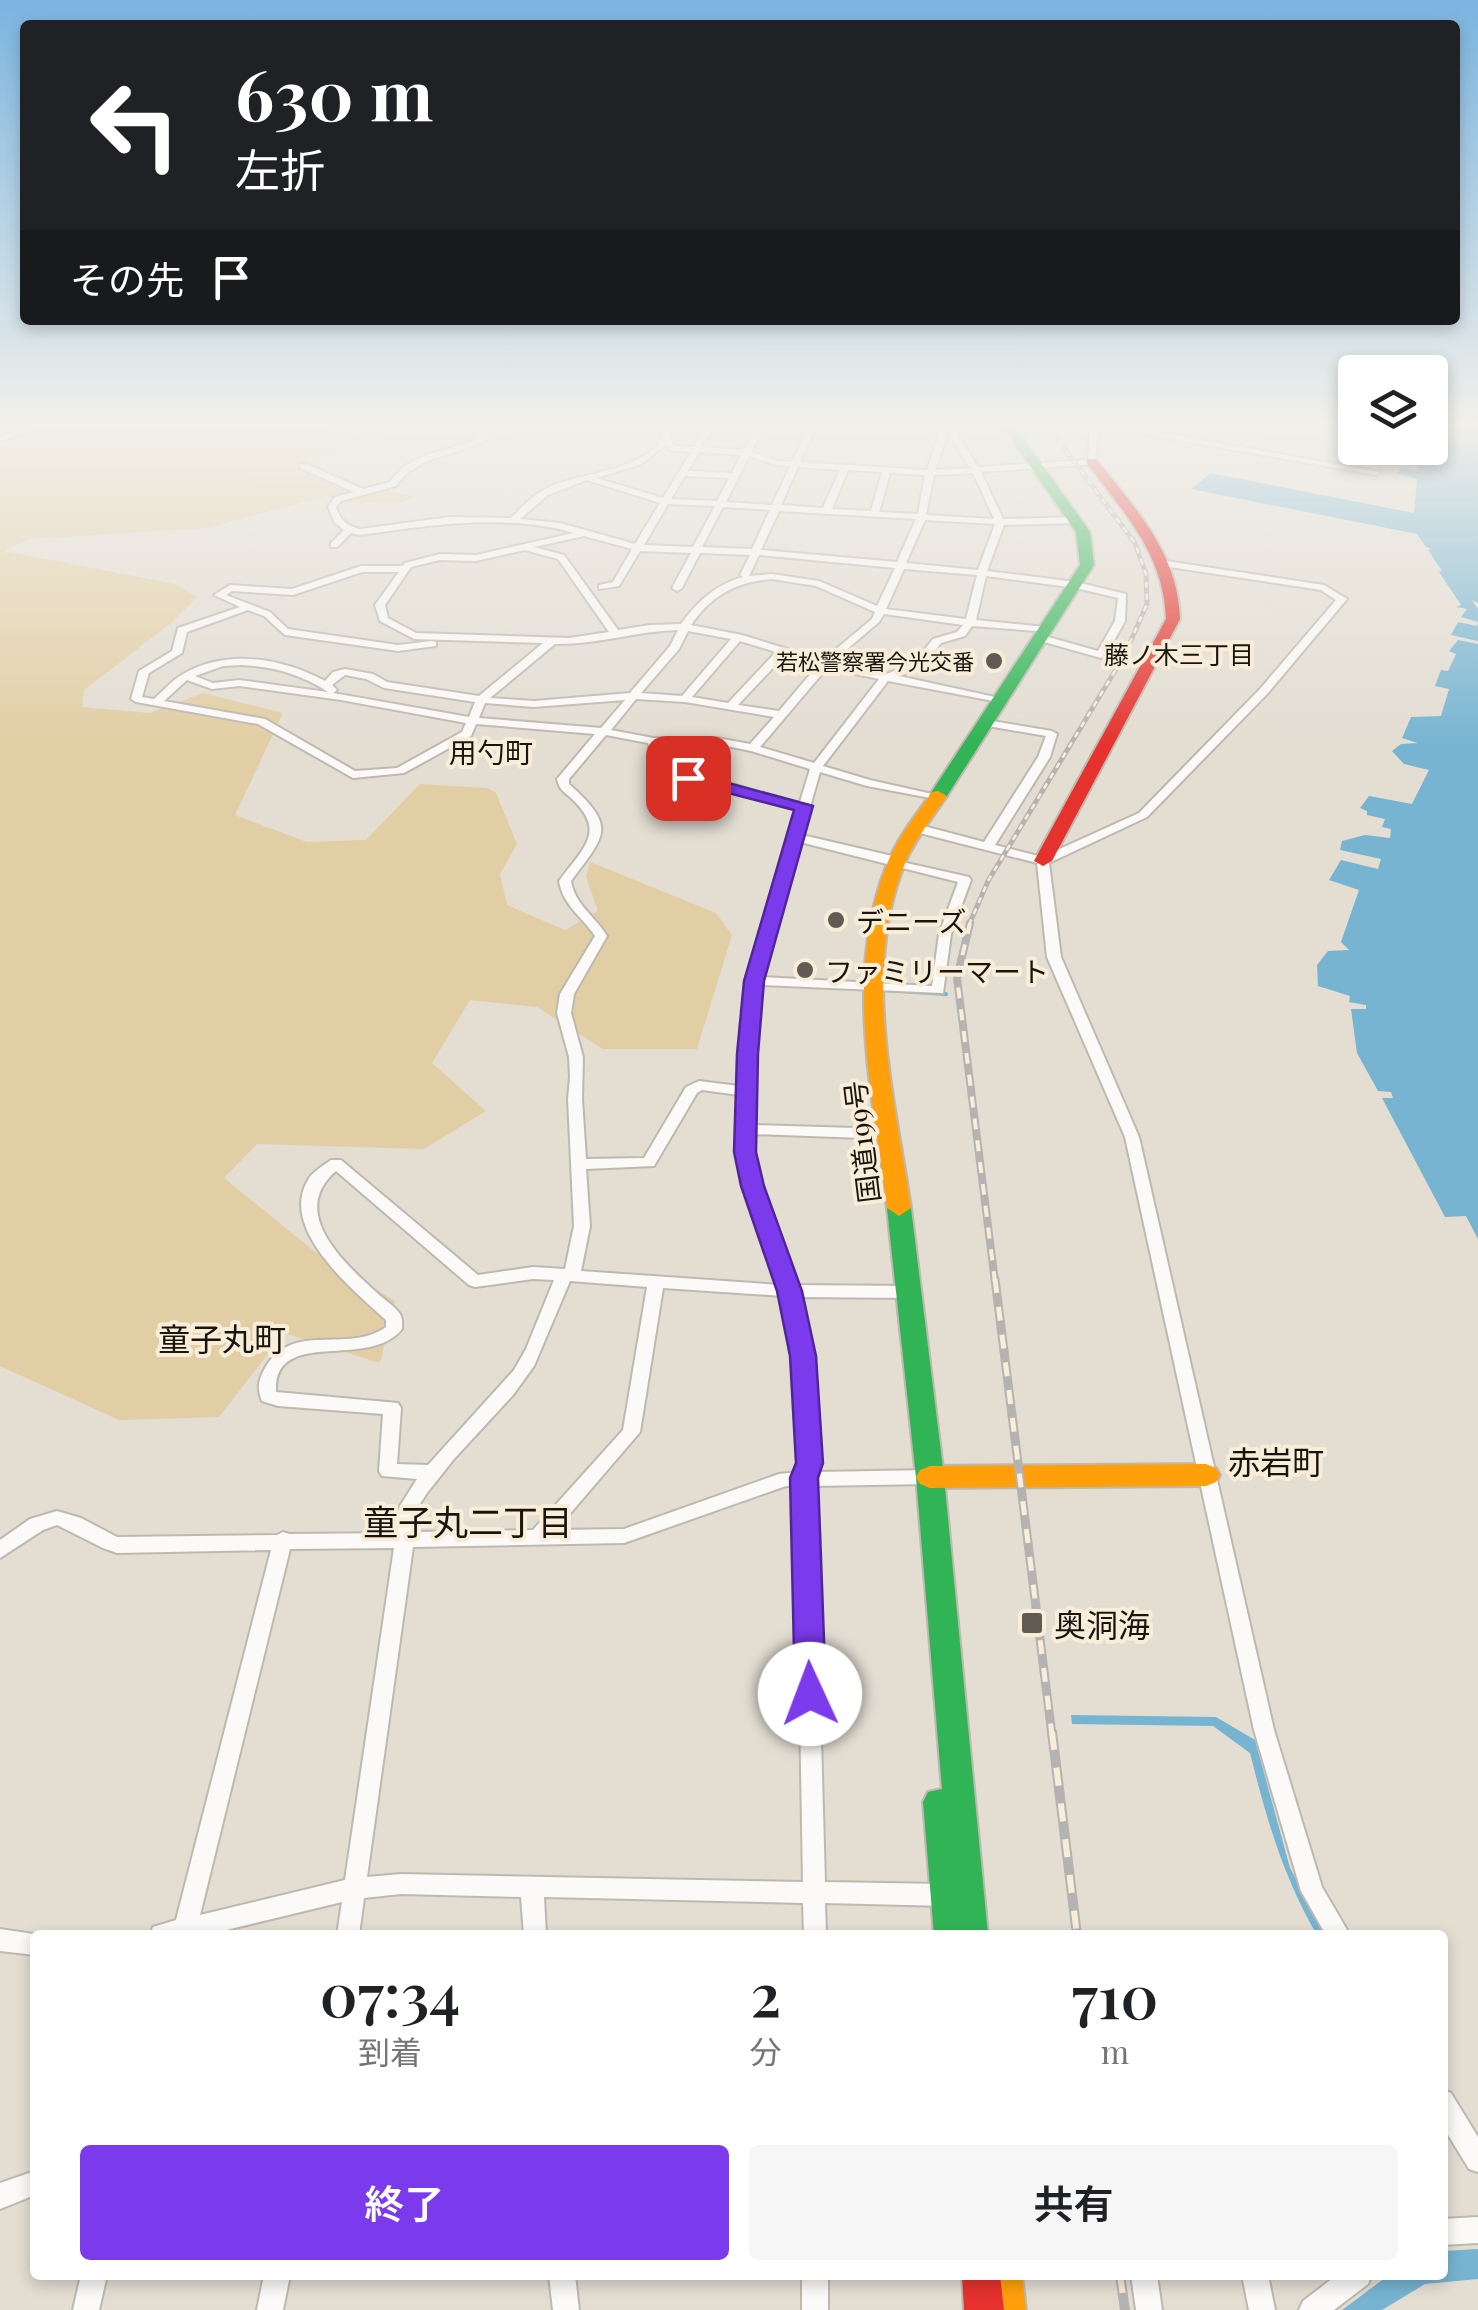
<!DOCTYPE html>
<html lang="ja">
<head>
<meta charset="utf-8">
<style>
  :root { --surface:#fff; --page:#f6f6f6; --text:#202124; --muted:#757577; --accent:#7c3aed }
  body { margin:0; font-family:"Playfair Display","Noto Sans JP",serif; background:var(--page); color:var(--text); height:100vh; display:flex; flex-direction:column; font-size:38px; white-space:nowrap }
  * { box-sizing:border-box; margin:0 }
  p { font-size:32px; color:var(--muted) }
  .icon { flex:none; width:55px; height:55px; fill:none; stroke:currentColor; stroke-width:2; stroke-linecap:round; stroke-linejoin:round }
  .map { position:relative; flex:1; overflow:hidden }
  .drawer { position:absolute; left:30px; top:1930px; width:1418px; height:350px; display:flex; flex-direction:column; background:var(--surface); border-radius:10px; box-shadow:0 5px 15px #0003 }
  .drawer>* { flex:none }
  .hud { position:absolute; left:20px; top:20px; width:1440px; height:305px; border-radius:10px; box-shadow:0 5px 15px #0003; background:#202124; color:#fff; overflow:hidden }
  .fabs { position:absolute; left:1338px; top:355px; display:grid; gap:20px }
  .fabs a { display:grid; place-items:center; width:110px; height:110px; border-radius:10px; background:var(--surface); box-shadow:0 5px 15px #0003; font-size:50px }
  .pin { position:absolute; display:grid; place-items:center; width:85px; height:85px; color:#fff; margin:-42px; border-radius:20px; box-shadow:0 5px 15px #0006 }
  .me { position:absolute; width:110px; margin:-55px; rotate:358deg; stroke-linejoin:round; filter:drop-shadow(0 0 8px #0008) }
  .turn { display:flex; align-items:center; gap:35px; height:210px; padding:0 50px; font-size:45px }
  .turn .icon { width:130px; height:130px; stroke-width:2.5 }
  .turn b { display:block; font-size:70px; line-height:85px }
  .then { display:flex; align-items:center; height:95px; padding:0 50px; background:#0003; gap:20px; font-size:38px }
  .eta { display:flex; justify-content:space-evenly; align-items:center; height:170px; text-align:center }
  .eta b { font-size:60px; font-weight:600; line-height:70px }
  .button { display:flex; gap:20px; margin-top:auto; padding:20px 50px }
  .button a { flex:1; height:115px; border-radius:10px; background:var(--accent); color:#fff; font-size:40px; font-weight:600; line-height:115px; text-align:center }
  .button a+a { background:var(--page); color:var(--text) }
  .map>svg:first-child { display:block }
  .green { fill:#e2cea4 }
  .water { fill:#76b4d1 }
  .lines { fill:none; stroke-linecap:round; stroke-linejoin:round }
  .stream { stroke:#76b4d1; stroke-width:4 }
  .street-casing { stroke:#beb9b0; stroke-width:4 }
  .fast-casing { stroke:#beb9b0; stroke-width:4 }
  .slow-casing { stroke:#beb9b0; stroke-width:4 }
  .jam-casing { stroke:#beb9b0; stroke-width:4 }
  .street { fill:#fbfaf8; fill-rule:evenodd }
  .fast { fill:#30b455; fill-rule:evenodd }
  .slow { fill:#ff9f0a; fill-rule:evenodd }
  .jam { fill:#e5322d; fill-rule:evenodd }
  .rail-far3-casing { stroke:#b5b3b1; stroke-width:5 }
  .rail-far2-casing { stroke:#b5b3b1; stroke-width:8 }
  .rail-far1-casing { stroke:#b5b3b1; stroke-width:9 }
  .rail-casing { stroke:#b5b3b1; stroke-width:10 }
  .rail-far3 { stroke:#f8edd8; stroke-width:2.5; stroke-dasharray:6; stroke-linecap:butt }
  .rail-far2 { stroke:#f8edd8; stroke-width:4; stroke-dasharray:11; stroke-linecap:butt }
  .rail-far1 { stroke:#f8edd8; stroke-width:5; stroke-dasharray:14; stroke-linecap:butt }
  .rail { stroke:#f8edd8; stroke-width:6; stroke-dasharray:18; stroke-linecap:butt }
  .route { fill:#7c3aed; stroke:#51269a; stroke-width:2.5 }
  .poi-dot { fill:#605b53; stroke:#f8edd8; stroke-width:4 }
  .labels { text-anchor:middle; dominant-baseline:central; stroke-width:8; stroke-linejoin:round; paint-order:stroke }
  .far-poi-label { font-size:22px; fill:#19150e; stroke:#f8edd8; text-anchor:end }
  .far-neighbourhood-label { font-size:25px; fill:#19150e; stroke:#f8edd8 }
  .far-quarter-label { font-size:28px; fill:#19150e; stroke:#f8edd8 }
  .poi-label { font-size:28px; fill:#19150e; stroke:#f8edd8; text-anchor:start }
  .street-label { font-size:28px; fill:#19150e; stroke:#f8edd8 }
  .quarter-label { font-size:32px; fill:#19150e; stroke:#f8edd8 }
  .near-poi-label { font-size:32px; fill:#19150e; stroke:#f8edd8; text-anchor:start }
  .near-neighbourhood-label { font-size:35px; fill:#19150e; stroke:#f8edd8 }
</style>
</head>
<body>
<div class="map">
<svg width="1478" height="2310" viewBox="0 0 1478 2310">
  <rect width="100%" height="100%" fill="#e3ddd2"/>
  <!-- green -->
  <path class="green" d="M 55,423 L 299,423 L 374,439 L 306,460 L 366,487 L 415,496 L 402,502 L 359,503 L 326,496 L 207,528 L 28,539 L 4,551 L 175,584 L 197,597 L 171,623 L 84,690 L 82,707 L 150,713 L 203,693 L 283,713 L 235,815 L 307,842 L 366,840 L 420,784 L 488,788 L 496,793 L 517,844 L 500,874 L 507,905 L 565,930 L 598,911 L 586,877 L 590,862 L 716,913 L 732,935 L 697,1049 L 603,1049 L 537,1007 L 470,1000 L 432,1063 L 486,1111 L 424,1149 L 257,1144 L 224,1178 L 314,1251 L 395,1301 L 380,1363 L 284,1333 L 219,1417 L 119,1420 L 0,1366 L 0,448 Z"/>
  <!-- water -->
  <path class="water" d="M 1430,423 L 1478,423 L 1478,603 L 1472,600 L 1478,609 L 1478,641 L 1451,635 L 1458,622 L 1477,626 L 1478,622 L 1461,617 L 1467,609 L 1456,607 L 1461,605 L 1439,572 L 1442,571 L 1428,550 L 1432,549 L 1426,547 L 1417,534 L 1191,489 L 1211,473 L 1414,513 L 1417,479 L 1397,473 L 1401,468 L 1417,471 L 1419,452 L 1398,448 L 1430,448 Z
    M 1458,640 L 1478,644 L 1478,1239 L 1466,1216 L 1445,1217 L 1382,1098 L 1393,1098 L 1391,1092 L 1378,1091 L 1357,1053 L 1351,1009 L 1366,1009 L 1366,1005 L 1349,1002 L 1350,996 L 1318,986 L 1317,965 L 1328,951 L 1349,950 L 1341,942 L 1359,890 L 1329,880 L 1341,860 L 1378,869 L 1381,859 L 1340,850 L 1342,841 L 1365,835 L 1390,838 L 1391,829 L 1382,827 L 1385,819 L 1367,815 L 1367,811 L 1360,808 L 1369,796 L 1412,804 L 1429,770 L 1404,764 L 1392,751 L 1401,744 L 1418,743 L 1402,738 L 1411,717 L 1441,716 L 1449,689 L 1435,686 L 1441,670 L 1448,671 L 1456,654 L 1449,651 Z
    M 1071,1715 L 1216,1717 L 1255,1740 L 1290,1868 L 1327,1935 L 1317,1935 C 1283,1877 1266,1817 1250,1753 L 1213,1726 L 1072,1724 Z
    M 1478,2249 L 1478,2279 L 1425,2284 L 1382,2310 L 1342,2310 L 1389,2275 L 1442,2275 L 1443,2251 Z"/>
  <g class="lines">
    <!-- stream -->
    <path class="stream" d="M 886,990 L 946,994"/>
    <defs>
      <path id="street" d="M 43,423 L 54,423 L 0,441 L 0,436 Z
        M 383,423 L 391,423 L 382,432 L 376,432 L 376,428 Z
        M 458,423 L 467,423 L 491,437 C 461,457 418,453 396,486 L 341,501 L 336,507 C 340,520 347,526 360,529 L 450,517 L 511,518 C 522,507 533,495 547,488 C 579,472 654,471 664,431 L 652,423 L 661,423 L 671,428 L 670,439 L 675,446 L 694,447 L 708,423 L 716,423 L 701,447 L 744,450 L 758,423 L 766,423 L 751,452 L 777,461 L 792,462 L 810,423 L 818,423 L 800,462 L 927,470 L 942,423 L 950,423 L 978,467 L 1088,460 L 1090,423 L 1108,423 L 1380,472 L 1376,475 L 1098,426 L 1095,464 L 981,472 L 1003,519 L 1076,517 L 1080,520 L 1076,523 L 1004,525 L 987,571 L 1076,582 L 1126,594 L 1125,621 L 1106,655 L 1101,658 L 1037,640 L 1037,636 L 1041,635 L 1098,651 L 1115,621 L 1118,598 L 1076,588 L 986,576 L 976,620 L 1045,627 L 1050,630 L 1049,632 L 972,626 L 965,636 L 941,643 L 921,668 L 899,676 L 1004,699 L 1004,703 L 888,681 L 823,766 L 870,780 L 941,796 L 941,800 L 867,786 L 820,772 L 802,835 L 901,858 L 902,862 L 969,877 L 971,880 L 951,934 L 943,993 L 760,985 L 754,1055 L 753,1125 L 889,1129 L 896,1134 L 889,1139 L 753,1134 C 752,1185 779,1238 796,1285 L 909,1286 L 915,1288 L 917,1292 L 915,1296 L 909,1298 L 799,1297 L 811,1356 L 819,1463 L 817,1472 L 930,1470 L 936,1472 L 939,1477 L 936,1482 L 930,1484 L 814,1486 L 825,1882 L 946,1884 L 954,1888 L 957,1895 L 954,1902 L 946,1906 L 825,1903 L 826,1935 L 804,1935 L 803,1903 L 544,1897 L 546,1935 L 524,1935 L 521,1897 L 401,1894 L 364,1898 L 359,1935 L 337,1935 L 342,1902 L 206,1935 L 150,1935 L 153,1927 L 176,1920 L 271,1550 L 117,1553 L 103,1548 L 57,1525 L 43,1530 L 0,1558 L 0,1540 L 30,1519 L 57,1511 L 81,1518 L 117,1537 L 277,1535 L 283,1532 L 289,1534 L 396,1533 L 400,1506 L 417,1479 L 382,1476 L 379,1471 L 383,1414 L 278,1406 L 262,1401 C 257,1389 258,1381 264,1370 C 291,1319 347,1355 386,1327 L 386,1320 C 354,1291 278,1229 308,1180 C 312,1172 323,1166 331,1160 L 341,1160 L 478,1275 L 533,1267 L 565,1269 L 574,1226 L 568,1099 L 570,1077 L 569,1057 L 557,1013 L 560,994 L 595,936 C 582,916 563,906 559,881 C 582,849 608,832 571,798 C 563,791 559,789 557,779 L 595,734 L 476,724 L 471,736 L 404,773 L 353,778 L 258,724 L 136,702 L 131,699 L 139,671 L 172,651 L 178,628 L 240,607 L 214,595 L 230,585 L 292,589 L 361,566 L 402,566 L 405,563 L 440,554 L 476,555 L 574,533 C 505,513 430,525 360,535 L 351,533 L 337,547 L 331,547 L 331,543 L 344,530 L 335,523 L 328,507 L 335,497 L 354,492 L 300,468 L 300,464 L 306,464 L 363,489 L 390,482 C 410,451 450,452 481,437 ZM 948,433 L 970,468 L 935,470 ZM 666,444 L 670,450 L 691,452 L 663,498 L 596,478 L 642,464 ZM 699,452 L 741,455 L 732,473 L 688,471 ZM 749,456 L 776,465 L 790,466 L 772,505 L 726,502 ZM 798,467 L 840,470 L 823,508 L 781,505 ZM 848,470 L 882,472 L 871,511 L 832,509 ZM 890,473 L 925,475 L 918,514 L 879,512 ZM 973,473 L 994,519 L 926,515 L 934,475 ZM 685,476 L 729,478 L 717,501 L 671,499 ZM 587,480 L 660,503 L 635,544 L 560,523 L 520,519 L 548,495 ZM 668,504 L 715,506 L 693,547 L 644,545 ZM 723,507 L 770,510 L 752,549 L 702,547 ZM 779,511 L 916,519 L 897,562 L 761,550 ZM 925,520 L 995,524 L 978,570 L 906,563 ZM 584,536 L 632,549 L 613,582 L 599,585 L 599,589 L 619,586 L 640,551 L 691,553 L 672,588 L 677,591 L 682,588 L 700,553 L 750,555 L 740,575 L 743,577 C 715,585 698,601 681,624 L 650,625 L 618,630 L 564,555 L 534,547 ZM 525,550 L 558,559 L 609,632 L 569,638 L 416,633 L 388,618 L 385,605 L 411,567 L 440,560 L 476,561 ZM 759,555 L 895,568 L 877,606 L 819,581 L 772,574 L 749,576 ZM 904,569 L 977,575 L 966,619 L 886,609 ZM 362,572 L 399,572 L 375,605 L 380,621 L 414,639 L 543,643 L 479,696 L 387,682 L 373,674 L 345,669 L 333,672 L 325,681 C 283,658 228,649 185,673 C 173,679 164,690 154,699 L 142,697 L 149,673 L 182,653 L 187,632 L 248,610 L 264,616 L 285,635 L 398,651 L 436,646 L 436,642 L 432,641 L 398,645 L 288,629 L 270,612 L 226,595 L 232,591 L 293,595 ZM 772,579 L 816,586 L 875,612 L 872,619 L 823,660 L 742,635 L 691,625 C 712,595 736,582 772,579 ZM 884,614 L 963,625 L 957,632 L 933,639 L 913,664 L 886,674 L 832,662 L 879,622 ZM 678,630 L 670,646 L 630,693 L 534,701 L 490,698 L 555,644 C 596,645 637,631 678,630 ZM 688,631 L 731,639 L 682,696 L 641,693 L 679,649 ZM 740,641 L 776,652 L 728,703 L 692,697 ZM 785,655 L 818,665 L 779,711 L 738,705 ZM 242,665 C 274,667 301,674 328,692 L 239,680 L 213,683 L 195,676 L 223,666 ZM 827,668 L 879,679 L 814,763 L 760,747 ZM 345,675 L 366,679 L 384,688 L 475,702 L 469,717 L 333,693 L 337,690 L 332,685 ZM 187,680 L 212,689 L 239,686 L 341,700 L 466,723 L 462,732 L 397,768 L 355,771 L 265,719 L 164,701 ZM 636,699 L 685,702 L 774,717 L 750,744 L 717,738 L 653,738 L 611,730 ZM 625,700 L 601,728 L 479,718 L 485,703 L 534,707 ZM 606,735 L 648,743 L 657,770 L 798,809 L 747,981 L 739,1086 L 699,1081 L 686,1087 L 644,1158 L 586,1159 L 582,1099 L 583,1057 L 571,1013 L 574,994 L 607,936 C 595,916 575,905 571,881 C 606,834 617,827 569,784 L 569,779 ZM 659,744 L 717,744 L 751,751 L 810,769 L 800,802 L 796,802 L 666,766 ZM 800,842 L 958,882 L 939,934 L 932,986 L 762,977 ZM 702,1090 L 739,1095 L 738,1152 L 745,1186 L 780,1285 L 581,1271 L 590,1226 L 586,1169 L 654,1166 L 697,1093 ZM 336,1171 L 469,1285 L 475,1287 L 533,1279 L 554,1280 L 526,1349 L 514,1370 L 428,1465 L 397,1464 L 401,1408 L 398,1403 L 276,1392 C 273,1326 369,1371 402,1329 C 402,1323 403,1319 400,1314 C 395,1306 383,1299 376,1292 C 343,1262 288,1212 336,1171 ZM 570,1281 L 647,1287 L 623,1430 L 533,1530 L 415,1532 L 418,1507 L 427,1493 L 454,1459 L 513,1395 L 534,1366 ZM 663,1288 L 783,1296 L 795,1356 L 801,1463 L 799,1472 L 779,1474 L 624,1529 L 556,1530 L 640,1432 ZM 786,1486 L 796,1486 L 803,1882 L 401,1874 L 367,1877 L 413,1547 L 624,1543 ZM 394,1548 L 345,1880 L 200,1915 L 290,1549 Z
        M 1166,561 L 1324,585 L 1347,599 L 1268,693 L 1147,817 L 1049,863 L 1061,957 L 1139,1137 L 1274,1730 L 1322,1887 L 1350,1935 L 1326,1935 L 1301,1891 L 1254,1730 L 1125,1137 L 1047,957 L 1037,863 L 912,831 L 910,828 L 916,824 L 984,842 L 1038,757 L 1046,736 L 982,725 L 982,721 L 986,720 L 1052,731 L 1057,734 L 1050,757 L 995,845 L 1042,857 L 1139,813 L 1260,689 L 1336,600 L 1321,590 L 1163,566 L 1163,562 Z
        M 0,1929 L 40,1935 L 35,1935 L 35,1955 L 0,1951 Z
        M 1442,2090 L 1451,2093 L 1478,2137 L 1478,2172 L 1469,2169 L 1442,2125 Z
        M 35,2171 L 35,2195 L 0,2209 L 0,2183 Z
        M 1478,2217 L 1478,2243 L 1442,2245 L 1442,2219 Z
        M 81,2275 L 107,2275 L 99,2310 L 73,2310 Z
        M 264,2275 L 290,2275 L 283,2310 L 257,2310 Z
        M 549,2275 L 575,2275 L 579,2310 L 553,2310 Z
        M 802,2275 L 828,2275 L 828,2310 L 802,2310 Z
        M 1131,2275 L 1157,2275 L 1162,2310 L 1136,2310 Z
        M 1242,2275 L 1268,2275 L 1275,2310 L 1249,2310 Z
        M 1337,2275 L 1372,2275 L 1368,2284 L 1334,2310 L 1299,2310 L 1303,2301 Z"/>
      <path id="fast" d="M 1000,423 L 1012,423 L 1090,532 L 1094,565 L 947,796 L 938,801 L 929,796 L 1080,565 L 1076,532 Z
        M 899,1200 L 911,1208 L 944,1477 L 988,1935 L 934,1935 L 923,1802 L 928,1792 L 942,1789 L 916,1477 L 887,1208 Z"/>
      <path id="slow" d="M 938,791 L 947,796 C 933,817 916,838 906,861 C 860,969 895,1097 911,1208 L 899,1216 L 887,1208 C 873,1096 843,973 887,864 C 897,838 916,815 932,792 Z
        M 1206,1464 L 1216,1468 L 1220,1475 L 1216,1482 L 1206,1486 L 930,1488 L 920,1484 L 916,1477 L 920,1470 L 930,1466 Z
        M 984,2275 L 1022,2275 L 1026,2310 L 986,2310 Z"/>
      <path id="jam" d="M 1088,459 L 1096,459 C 1136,509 1178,553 1180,619 L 1052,861 L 1043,866 L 1034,861 L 1166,619 C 1164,553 1123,512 1086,462 Z
        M 962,2275 L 1000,2275 L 1004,2310 L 964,2310 Z"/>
    </defs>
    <!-- street casing -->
    <use href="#street" class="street-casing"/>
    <!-- fast casing -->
    <use href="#fast" class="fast-casing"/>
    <!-- slow casing -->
    <use href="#slow" class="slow-casing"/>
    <!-- jam casing -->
    <use href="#jam" class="jam-casing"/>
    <!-- street -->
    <use href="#street" class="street"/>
    <!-- fast -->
    <use href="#fast" class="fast"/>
    <!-- slow -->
    <use href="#slow" class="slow"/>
    <!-- jam -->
    <use href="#jam" class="jam"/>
    <defs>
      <path id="rail-far3" d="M 969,925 L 988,881 L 1124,656 L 1147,604 L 1146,574 L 1135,543 L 1045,423"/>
      <path id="rail-far2" d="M 970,923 L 957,978 L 995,1282"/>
      <path id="rail-far1" d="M 995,1279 L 1052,1735"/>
      <path id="rail" d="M 1052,1732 L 1077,1935
        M 1120,2275 L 1125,2310"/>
    </defs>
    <!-- rail-far3 casing -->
    <use href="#rail-far3" class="rail-far3-casing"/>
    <!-- rail-far2 casing -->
    <use href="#rail-far2" class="rail-far2-casing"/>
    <!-- rail-far1 casing -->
    <use href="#rail-far1" class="rail-far1-casing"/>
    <!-- rail casing -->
    <use href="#rail" class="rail-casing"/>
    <!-- rail-far3 -->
    <use href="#rail-far3" class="rail-far3"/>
    <!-- rail-far2 -->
    <use href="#rail-far2" class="rail-far2"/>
    <!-- rail-far1 -->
    <use href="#rail-far1" class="rail-far1"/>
    <!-- rail -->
    <use href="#rail" class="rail"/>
  </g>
  <!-- sky -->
  <linearGradient id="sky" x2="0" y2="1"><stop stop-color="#7ab4df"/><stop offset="0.57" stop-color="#f2f0eb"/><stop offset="1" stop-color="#f2f0eb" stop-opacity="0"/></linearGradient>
  <rect width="1478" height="746" fill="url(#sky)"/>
  <!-- route -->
  <path class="route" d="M 688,772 L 813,806 L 764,981 L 758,1054 L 756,1152 L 764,1186 L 802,1291 L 816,1356 L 823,1463 L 818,1478 L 826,1694 L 821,1703 L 810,1707 L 799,1703 L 795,1694 L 790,1478 L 796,1463 L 790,1356 L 777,1291 L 741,1186 L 734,1152 L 737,1054 L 744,981 L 794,810 L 681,781 L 679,778 Z"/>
  <!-- markers -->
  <g class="poi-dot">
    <circle cx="994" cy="661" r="10"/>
    <circle cx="836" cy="920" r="10"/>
    <circle cx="805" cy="970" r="10"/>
    <rect x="1020" y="1611" width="24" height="24" rx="5"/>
  </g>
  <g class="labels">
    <!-- far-poi labels -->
    <g class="far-poi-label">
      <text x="974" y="661">若松警察署今光交番</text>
    </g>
    <!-- far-neighbourhood labels -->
    <g class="far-neighbourhood-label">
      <text x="1179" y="653">藤ノ木三丁目</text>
    </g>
    <!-- far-quarter labels -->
    <g class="far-quarter-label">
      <text x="491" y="751">用勺町</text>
    </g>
    <!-- poi labels -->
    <g class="poi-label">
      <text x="856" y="920">デニーズ</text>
      <text x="825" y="970">ファミリーマート</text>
    </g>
    <!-- street labels -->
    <g class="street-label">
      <text transform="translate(861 1142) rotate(-97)">国道199号</text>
    </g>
    <!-- quarter labels -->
    <g class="quarter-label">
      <text x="222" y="1337">童子丸町</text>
      <text x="1276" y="1460">赤岩町</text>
    </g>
    <!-- near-poi labels -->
    <g class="near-poi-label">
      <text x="1054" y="1623">奥洞海</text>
    </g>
    <!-- near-neighbourhood labels -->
    <g class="near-neighbourhood-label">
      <text x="468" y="1520">童子丸二丁目</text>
    </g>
  </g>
</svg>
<div class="fabs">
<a><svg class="icon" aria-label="layers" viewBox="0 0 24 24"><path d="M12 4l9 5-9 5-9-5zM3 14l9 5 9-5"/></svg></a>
</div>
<div class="pin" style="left:688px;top:778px;background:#d93025"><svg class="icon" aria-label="arrive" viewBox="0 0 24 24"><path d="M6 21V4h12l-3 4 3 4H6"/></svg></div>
<svg class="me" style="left:810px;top:1694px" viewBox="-20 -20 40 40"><circle r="19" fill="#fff"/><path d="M0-13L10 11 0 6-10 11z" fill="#7c3aed"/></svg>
<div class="hud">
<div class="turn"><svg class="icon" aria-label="left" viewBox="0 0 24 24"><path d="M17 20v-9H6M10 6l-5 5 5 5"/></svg><div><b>630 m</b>左折</div></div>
<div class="then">その先<svg class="icon" aria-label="arrive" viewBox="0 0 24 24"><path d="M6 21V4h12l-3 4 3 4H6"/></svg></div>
</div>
<section class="drawer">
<div class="eta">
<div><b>07:34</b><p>到着</p></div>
<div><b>2</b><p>分</p></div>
<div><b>710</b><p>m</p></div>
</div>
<div class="button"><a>終了</a><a>共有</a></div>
</section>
</div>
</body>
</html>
